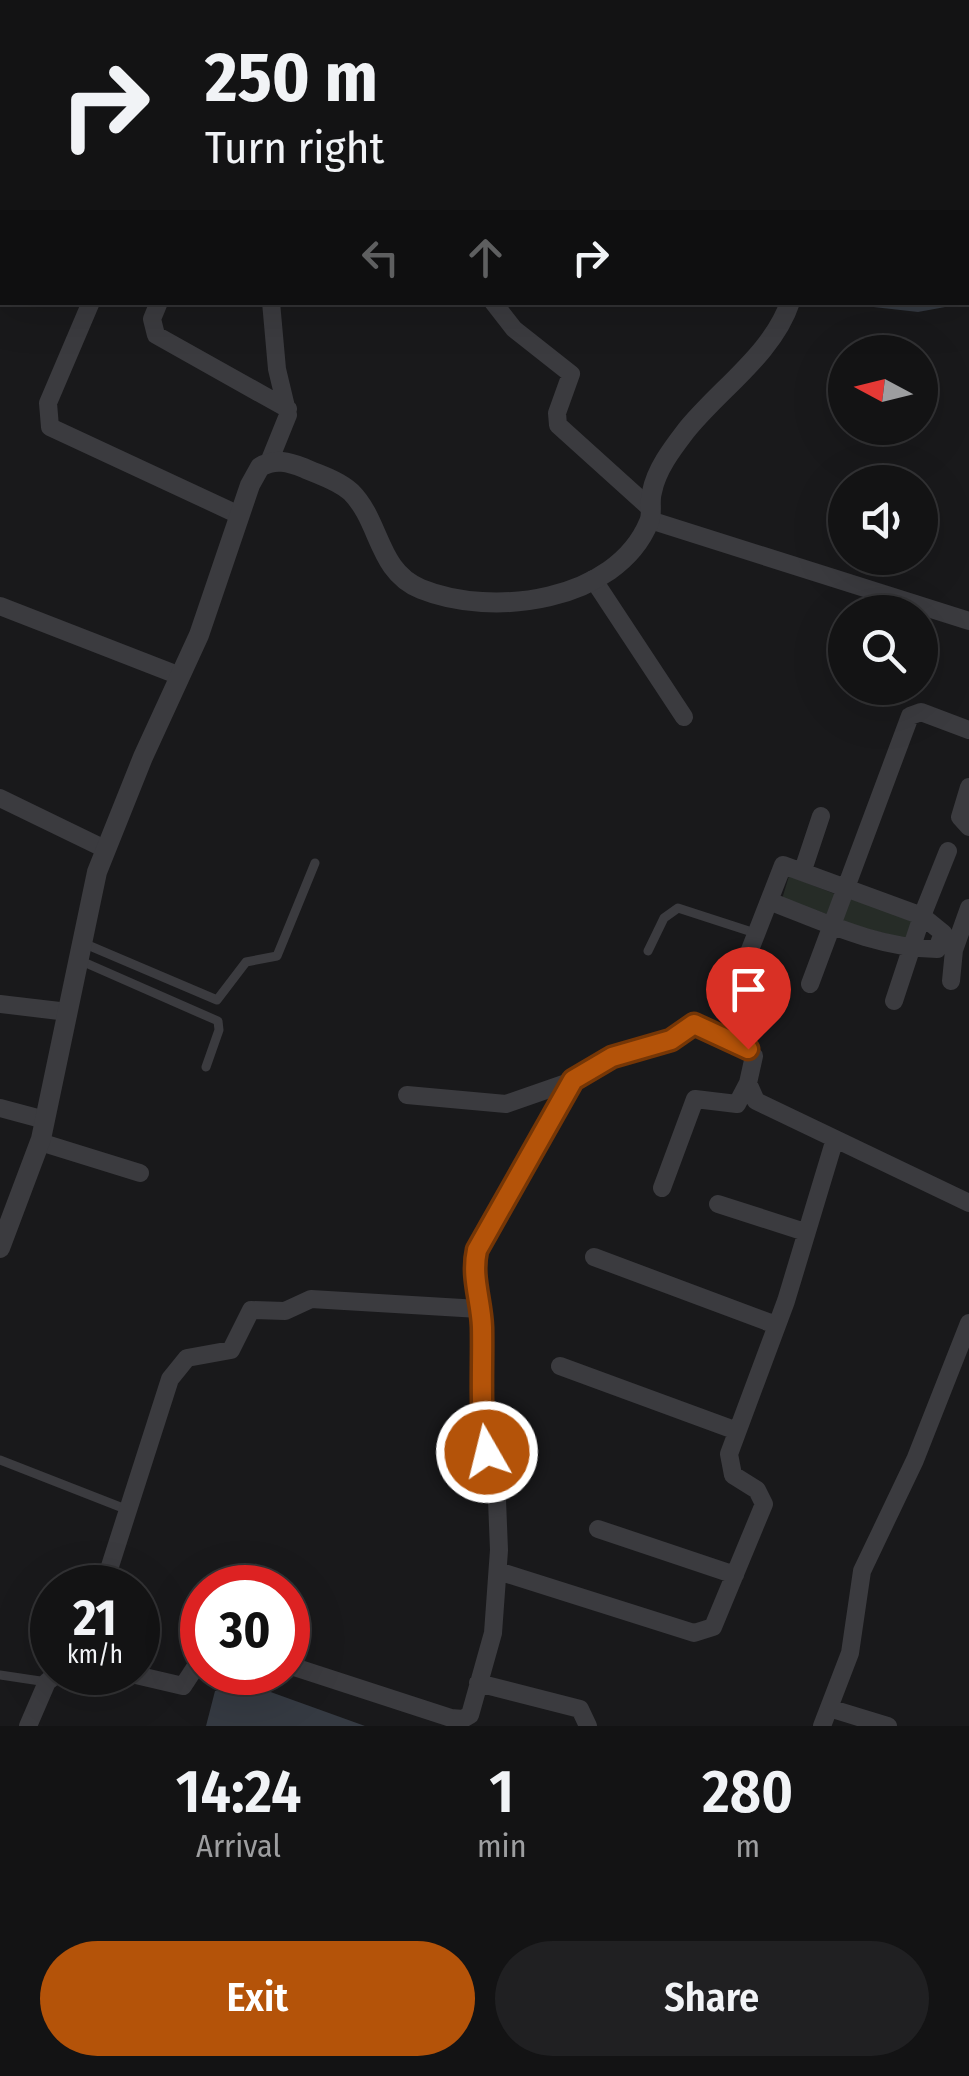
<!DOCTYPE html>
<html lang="en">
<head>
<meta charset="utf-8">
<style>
  :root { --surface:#131314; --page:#202022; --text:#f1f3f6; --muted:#9d9ea0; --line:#323234; --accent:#b45309 }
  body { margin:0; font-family:"Fira Sans Condensed",sans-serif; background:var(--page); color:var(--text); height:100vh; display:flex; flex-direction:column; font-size:38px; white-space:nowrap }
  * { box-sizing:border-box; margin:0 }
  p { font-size:32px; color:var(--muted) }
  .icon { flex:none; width:55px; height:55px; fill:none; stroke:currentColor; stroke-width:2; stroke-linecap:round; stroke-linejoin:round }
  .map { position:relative; height:1726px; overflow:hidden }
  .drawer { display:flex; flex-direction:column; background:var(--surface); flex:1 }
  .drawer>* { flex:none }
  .guide { position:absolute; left:0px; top:0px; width:970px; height:305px; box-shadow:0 10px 40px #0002,0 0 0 2px var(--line); background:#131314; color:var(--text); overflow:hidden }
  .needle { width:65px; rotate:277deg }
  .tools { position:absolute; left:828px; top:335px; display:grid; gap:20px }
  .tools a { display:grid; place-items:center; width:110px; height:110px; border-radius:50%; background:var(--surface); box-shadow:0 10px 40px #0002,0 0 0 2px var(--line); font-size:50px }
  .speed { position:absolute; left:30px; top:1565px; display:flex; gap:20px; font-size:50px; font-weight:700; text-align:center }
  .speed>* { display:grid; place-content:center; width:130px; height:130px; border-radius:50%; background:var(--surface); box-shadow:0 10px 40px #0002,0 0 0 2px var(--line); line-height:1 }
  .speed small { font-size:25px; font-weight:400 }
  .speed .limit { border:15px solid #d22; background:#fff; color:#111 }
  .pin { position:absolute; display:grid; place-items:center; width:85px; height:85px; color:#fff; margin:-102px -42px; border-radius:50% 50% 50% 0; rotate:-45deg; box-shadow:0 0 10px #0007 }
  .pin .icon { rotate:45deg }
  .me { position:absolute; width:110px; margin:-55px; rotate:352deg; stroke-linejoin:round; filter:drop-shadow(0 0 8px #0008) }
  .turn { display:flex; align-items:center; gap:35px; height:210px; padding:0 40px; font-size:45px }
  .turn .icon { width:130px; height:130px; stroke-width:2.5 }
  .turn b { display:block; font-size:70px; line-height:85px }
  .lanes { display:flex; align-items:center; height:95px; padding:0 40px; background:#0003; justify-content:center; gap:50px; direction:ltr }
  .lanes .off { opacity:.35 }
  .eta { display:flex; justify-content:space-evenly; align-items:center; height:170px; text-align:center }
  .eta b { font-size:60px; font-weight:600; line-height:70px }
  .cta { display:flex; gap:20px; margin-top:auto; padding:20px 40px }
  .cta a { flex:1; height:115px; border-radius:60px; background:var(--accent); color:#fff; font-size:40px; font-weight:600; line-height:115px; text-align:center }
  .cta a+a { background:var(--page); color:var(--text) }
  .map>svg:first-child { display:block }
  .green { fill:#262c27 }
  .water { fill:#353a42 }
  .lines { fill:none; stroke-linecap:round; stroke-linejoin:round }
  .service { stroke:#3b3b3f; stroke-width:9 }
  .minor { stroke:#3b3b3f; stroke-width:18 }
  .tertiary { stroke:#3b3b3f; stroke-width:20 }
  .route-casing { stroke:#753606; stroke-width:25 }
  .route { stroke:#b45309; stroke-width:18 }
</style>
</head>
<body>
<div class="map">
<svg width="969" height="1726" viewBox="0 0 969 1726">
  <rect width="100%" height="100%" fill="#19191b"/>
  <!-- green -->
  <path class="green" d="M 789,876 L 835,894 L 827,914 L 782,899 Z
    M 851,896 L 913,918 L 907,939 L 840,922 Z"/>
  <!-- water -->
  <path class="water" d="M 838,303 L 967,303 L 918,312 Z
    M 254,1686 L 365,1726 L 206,1726 L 215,1691 Z"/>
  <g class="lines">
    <!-- service -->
    <path class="service" d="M 83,943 L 217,1000 L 246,962 L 277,956 L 315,863
      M 648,951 L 664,918 L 678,908 L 755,933
      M 79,960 L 218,1021 L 219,1030 L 206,1067
      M 0,1460 L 128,1510
      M 0,1675 L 47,1682"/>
    <!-- minor -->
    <path class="minor" d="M 625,0 L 631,2
      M 102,2 L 103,0
      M 257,2 L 258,0
      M 276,2 L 277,0
      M 482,2 L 482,0
      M 557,2 L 557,0
      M 0,129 L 2,129
      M 0,217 L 2,211
      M 91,302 L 48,403 L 50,427 L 239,515
      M 159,302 L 152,319 L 156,335 L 288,409
      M 493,302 L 514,329 L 571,374 L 557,413 L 558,425 L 651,509
      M 269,462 L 288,415 L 277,369 L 271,302
      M 650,520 L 969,621
      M 593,579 L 684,717
      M 0,606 L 180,676
      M 969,787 L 960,817 L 969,827
      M 0,798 L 105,849
      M 803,870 L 821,816
      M 769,901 C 824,922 877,948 937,949 L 943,933 L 922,916 L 894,1001
      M 739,978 L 783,865 L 922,916 L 948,851
      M 951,981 L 954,950 L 969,908
      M 810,984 L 910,716 L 921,712 L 969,730
      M 0,1004 L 68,1012
      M 407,1095 L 506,1104 L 572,1081
      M 0,1108 L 45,1120
      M 40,1142 L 140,1173
      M 662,1188 L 695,1099 L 737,1104 L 748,1083
      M 718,1204 L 805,1232
      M 594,1257 L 776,1325
      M 560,1366 L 737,1431
      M 598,1529 L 735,1575
      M 498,1571 L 694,1633 L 713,1627 L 764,1504 L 757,1490 L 733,1475 L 729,1454 L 786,1301 L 834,1142
      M 103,1588 L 170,1379 L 187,1358 L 231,1350 L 251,1310 L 285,1311 L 311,1299 L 479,1309
      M 288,1665 L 451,1718 L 463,1719 L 470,1715 L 493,1633 L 499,1550 L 497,1500 L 481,1417 L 482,1328 L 474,1270 L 483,1236 L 565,1091 L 581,1073 L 612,1057 L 662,1044 L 694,1024 L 743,1046 L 754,1056 L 748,1083 L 756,1101 L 969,1203
      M 123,1672 L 183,1686 L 202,1657
      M 478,1683 L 580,1709 L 588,1726
      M 829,1708 L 888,1726
      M 28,1726 L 47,1682 L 59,1672
      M 822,1726 L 850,1653 L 862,1571 L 915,1460 L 969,1323"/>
    <!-- tertiary -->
    <path class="tertiary" d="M 866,2 L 867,0
      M 0,1248 L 41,1139 L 97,872 L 143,757 L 199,635 L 250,485 L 260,467 C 275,458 289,462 304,468 C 319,475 338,480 351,492 C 381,522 377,571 421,589 C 492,618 616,602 649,522 C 653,513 649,501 652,492 C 656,470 672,449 685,432 C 718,390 773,354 790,302"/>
  </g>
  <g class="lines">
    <defs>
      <path id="route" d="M 487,1452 C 479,1410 483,1370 482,1327 C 481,1300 471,1277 477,1250 L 573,1080 L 612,1057 L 671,1040 L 694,1024 L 748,1049"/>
    </defs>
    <!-- route casing -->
    <use href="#route" class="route-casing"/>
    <!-- route -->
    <use href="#route" class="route"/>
  </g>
</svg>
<div class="tools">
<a><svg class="needle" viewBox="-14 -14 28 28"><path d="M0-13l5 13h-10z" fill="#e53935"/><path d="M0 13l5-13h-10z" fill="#9d9ea0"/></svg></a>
<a><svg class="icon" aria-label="sound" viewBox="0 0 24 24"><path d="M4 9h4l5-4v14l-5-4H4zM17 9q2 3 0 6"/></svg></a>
<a><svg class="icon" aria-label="search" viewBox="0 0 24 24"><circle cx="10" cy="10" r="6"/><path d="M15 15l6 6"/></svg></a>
</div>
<div class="speed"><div>21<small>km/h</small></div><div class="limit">30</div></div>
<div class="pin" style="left:748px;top:1049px;background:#d93025"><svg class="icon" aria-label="arrive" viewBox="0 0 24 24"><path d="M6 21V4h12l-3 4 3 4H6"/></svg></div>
<svg class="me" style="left:487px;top:1452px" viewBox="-20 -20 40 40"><circle r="17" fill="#b45309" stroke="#fff" stroke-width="3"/><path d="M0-11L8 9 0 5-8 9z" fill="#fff"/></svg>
<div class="guide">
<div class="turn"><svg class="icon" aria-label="right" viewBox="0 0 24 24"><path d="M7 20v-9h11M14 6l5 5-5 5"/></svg><div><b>250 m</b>Turn right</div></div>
<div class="lanes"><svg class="icon off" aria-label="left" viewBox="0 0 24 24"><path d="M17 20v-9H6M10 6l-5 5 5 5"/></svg><svg class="icon off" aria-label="ahead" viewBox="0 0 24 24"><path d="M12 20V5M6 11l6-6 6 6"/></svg><svg class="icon" aria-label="right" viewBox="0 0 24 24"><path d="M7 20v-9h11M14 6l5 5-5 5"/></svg></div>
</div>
</div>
<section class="drawer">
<div class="eta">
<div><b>14:24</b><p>Arrival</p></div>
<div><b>1</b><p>min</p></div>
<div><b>280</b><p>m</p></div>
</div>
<div class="cta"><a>Exit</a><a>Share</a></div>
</section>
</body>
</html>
